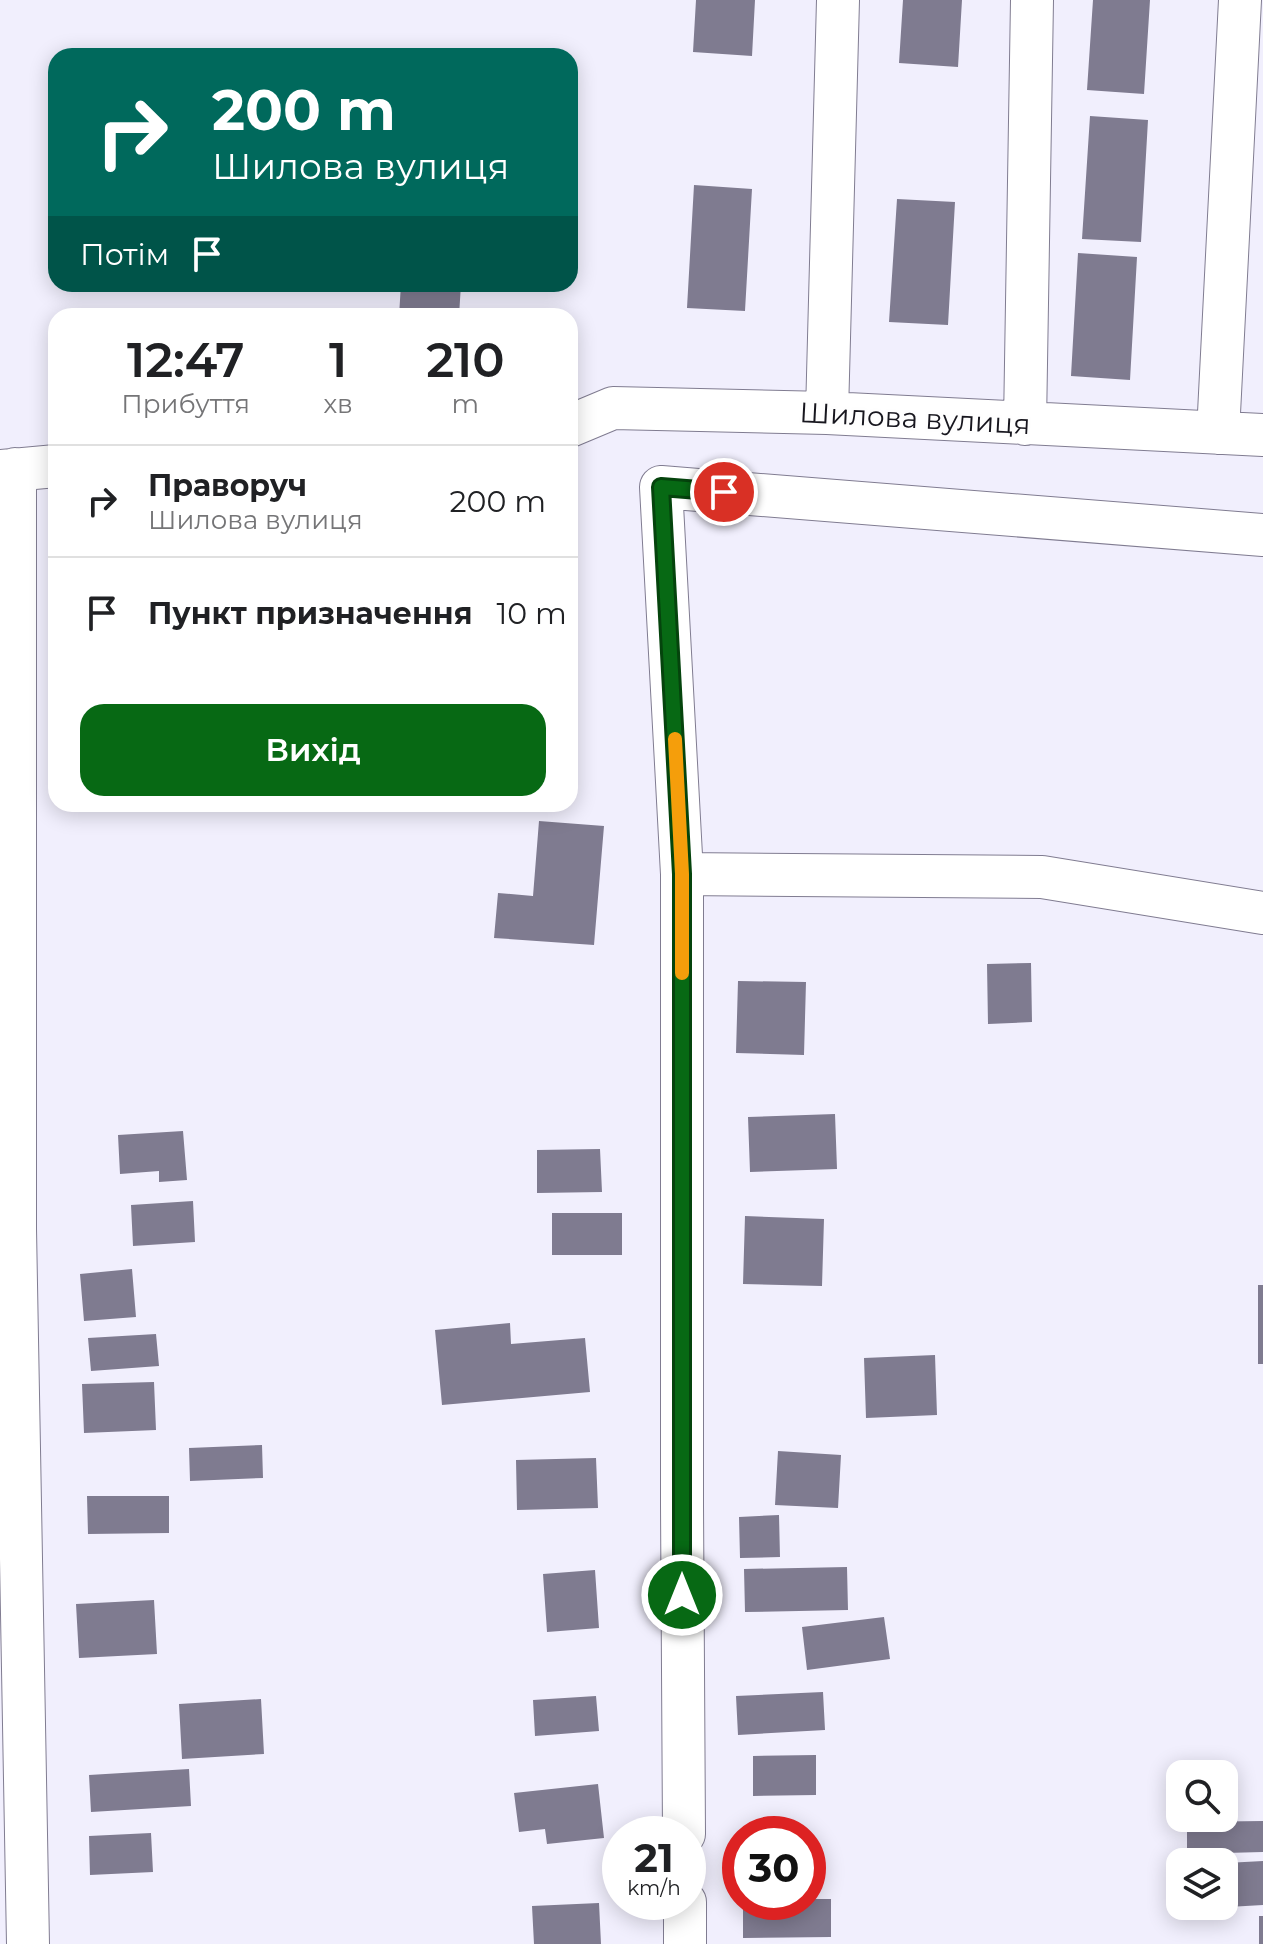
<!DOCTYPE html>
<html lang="uk">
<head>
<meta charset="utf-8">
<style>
  :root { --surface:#fff; --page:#f6f6f6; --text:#202124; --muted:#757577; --line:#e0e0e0; --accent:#076914 }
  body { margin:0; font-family:Montserrat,sans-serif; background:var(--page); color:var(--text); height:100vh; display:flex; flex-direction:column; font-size:30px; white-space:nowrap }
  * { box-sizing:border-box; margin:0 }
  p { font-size:26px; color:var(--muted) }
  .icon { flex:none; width:44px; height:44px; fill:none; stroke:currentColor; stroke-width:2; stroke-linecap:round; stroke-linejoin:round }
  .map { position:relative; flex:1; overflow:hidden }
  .panel { position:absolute; left:48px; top:308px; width:530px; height:504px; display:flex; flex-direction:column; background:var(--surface); border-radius:24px; box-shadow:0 4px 20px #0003 }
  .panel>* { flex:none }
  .top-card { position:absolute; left:48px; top:48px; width:530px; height:244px; border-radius:24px; box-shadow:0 4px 20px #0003; background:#00695c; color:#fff; overflow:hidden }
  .fabs { position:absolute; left:1166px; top:1760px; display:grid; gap:16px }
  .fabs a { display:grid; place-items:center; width:72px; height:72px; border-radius:16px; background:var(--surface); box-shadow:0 4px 20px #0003; font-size:40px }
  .speed { position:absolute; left:602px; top:1816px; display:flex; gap:16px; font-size:40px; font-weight:700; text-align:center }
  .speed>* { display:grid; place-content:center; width:104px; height:104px; border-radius:50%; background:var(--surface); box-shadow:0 4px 20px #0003; line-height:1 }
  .speed small { font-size:20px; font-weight:400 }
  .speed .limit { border:12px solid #d22; background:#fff; color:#111 }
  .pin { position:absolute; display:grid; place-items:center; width:68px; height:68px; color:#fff; margin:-34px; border:4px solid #fff; border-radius:50%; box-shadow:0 2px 8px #0007 }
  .me { position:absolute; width:88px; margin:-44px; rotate:0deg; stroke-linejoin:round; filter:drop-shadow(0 0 6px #0008) }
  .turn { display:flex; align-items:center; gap:28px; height:168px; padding:0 32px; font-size:36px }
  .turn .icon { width:104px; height:104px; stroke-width:2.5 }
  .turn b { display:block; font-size:56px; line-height:68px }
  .then { display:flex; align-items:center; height:76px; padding:0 32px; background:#0003; gap:16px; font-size:30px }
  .eta { display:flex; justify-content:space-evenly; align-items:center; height:136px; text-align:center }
  .eta b { font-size:48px; font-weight:600; line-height:56px }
  .primary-button { display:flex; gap:16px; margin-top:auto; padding:16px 32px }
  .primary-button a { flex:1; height:92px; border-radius:24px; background:var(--accent); color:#fff; font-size:32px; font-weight:600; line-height:92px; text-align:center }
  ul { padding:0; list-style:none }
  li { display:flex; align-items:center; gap:24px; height:112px; padding:0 32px; border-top:2px solid var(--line) }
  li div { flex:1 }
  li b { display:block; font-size:30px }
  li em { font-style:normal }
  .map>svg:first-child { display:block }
  .building { fill:#7f7b90 }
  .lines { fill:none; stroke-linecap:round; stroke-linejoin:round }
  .minor-casing { stroke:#807c91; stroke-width:44 }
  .minor { stroke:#fff; stroke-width:42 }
  .route-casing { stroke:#05440d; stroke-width:20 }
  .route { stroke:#076914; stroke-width:14 }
  .slow { stroke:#f59e0b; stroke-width:14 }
  .labels { text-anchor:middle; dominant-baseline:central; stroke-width:6; stroke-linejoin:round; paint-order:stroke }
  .street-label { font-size:28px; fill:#17161e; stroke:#fefefe }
</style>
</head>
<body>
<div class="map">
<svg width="1263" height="1944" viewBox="0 0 1263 1944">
  <rect width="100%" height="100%" fill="#f1effd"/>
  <!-- building -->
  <path class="building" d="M 696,0 L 755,0 L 752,56 L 693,52 Z
    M 903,0 L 962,0 L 958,67 L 899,63 Z
    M 1093,0 L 1150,0 L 1144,94 L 1087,90 Z
    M 1090,116 L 1148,120 L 1141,242 L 1082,239 Z
    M 694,185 L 752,189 L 745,311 L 687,308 Z
    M 897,199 L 955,202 L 948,325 L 889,322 Z
    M 1078,253 L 1137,257 L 1130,380 L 1071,376 Z
    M 401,284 L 461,284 L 459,316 L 399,316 Z
    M 539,821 L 604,826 L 594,945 L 494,938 L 498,893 L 533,896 Z
    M 1031,963 L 1032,1022 L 988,1024 L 987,964 Z
    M 738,981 L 806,982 L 804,1055 L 736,1053 Z
    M 835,1114 L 837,1169 L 750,1172 L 748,1117 Z
    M 183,1131 L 187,1180 L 159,1182 L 159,1171 L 120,1174 L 118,1135 Z
    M 600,1149 L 602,1192 L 537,1193 L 537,1150 Z
    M 193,1201 L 195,1242 L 133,1246 L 131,1205 Z
    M 552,1213 L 622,1213 L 622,1255 L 552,1255 Z
    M 745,1216 L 824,1219 L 822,1286 L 743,1284 Z
    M 132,1269 L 136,1317 L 84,1321 L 80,1274 Z
    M 1258,1285 L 1263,1285 L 1263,1364 L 1258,1364 Z
    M 510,1323 L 511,1344 L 585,1338 L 590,1392 L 442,1405 L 435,1330 Z
    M 156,1334 L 159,1366 L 91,1371 L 88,1338 Z
    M 935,1355 L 937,1415 L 866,1418 L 864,1358 Z
    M 154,1382 L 156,1430 L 84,1433 L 82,1384 Z
    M 262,1445 L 263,1478 L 190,1481 L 189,1448 Z
    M 778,1451 L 841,1455 L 838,1508 L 775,1505 Z
    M 596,1458 L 598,1508 L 517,1510 L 516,1460 Z
    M 87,1496 L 169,1496 L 169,1533 L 88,1534 Z
    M 779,1515 L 780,1557 L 740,1558 L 739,1517 Z
    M 847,1567 L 848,1610 L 745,1612 L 744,1569 Z
    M 595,1570 L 599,1628 L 547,1632 L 543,1574 Z
    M 154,1600 L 157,1654 L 79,1658 L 76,1604 Z
    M 884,1617 L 890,1659 L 807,1670 L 802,1627 Z
    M 823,1692 L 825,1730 L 738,1735 L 736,1696 Z
    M 596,1696 L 599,1731 L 535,1736 L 533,1700 Z
    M 261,1699 L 264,1754 L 182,1759 L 179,1704 Z
    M 816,1755 L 816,1795 L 753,1796 L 753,1756 Z
    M 189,1769 L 191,1806 L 91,1812 L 89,1775 Z
    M 598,1784 L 604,1838 L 547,1844 L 545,1829 L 519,1832 L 514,1793 Z
    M 1263,1821 L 1263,1852 L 1187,1854 L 1187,1822 Z
    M 801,1824 L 801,1834 L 748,1834 L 748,1825 Z
    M 151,1833 L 153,1872 L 90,1875 L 89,1836 Z
    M 1263,1861 L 1263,1905 L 1228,1907 L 1226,1863 Z
    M 808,1899 L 831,1899 L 831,1937 L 743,1938 L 743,1902 L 808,1902 Z
    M 599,1903 L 601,1944 L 534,1944 L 532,1906 Z
    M 1259,1916 L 1263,1916 L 1263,1944 L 1259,1944 Z"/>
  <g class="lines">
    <defs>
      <path id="minor" d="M 827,413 L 838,0
        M 1025,424 L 1032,0
        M 570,426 L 613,408 L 657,409 L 827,413 L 1263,435
        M 1218,433 L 1240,0
        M 15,469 L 15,1229 L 28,1944
        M 0,471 L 56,466
        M 682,874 L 1042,877 L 1263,913
        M 684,1834 L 682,1505 L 682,874 L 661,487 L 1263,535
        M 685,1902 L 685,1944"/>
    </defs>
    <!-- minor casing -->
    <use href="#minor" class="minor-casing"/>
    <!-- minor -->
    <use href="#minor" class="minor"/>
  </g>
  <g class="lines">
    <defs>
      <path id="route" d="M 682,1595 L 682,874 L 661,487 L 724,492"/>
    </defs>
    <!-- route casing -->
    <use href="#route" class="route-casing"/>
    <!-- route -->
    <use href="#route" class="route"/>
    <!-- slow -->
    <path class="slow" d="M 675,739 L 682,874 L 682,973"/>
  </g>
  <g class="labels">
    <!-- street labels -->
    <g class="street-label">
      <text transform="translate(915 418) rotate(3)">Шилова вулиця</text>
    </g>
  </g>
</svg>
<div class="fabs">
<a><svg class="icon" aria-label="search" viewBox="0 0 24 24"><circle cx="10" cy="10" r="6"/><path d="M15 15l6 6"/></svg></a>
<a><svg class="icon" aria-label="layers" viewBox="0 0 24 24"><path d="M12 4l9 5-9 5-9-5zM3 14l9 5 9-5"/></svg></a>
</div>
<div class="speed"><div>21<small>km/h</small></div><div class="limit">30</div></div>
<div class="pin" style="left:724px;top:492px;background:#d93025"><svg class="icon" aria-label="arrive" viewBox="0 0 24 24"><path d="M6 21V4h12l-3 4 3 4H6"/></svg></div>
<svg class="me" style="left:682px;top:1595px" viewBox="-20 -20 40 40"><circle r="17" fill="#076914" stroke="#fff" stroke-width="3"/><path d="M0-11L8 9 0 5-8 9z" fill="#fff"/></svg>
<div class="top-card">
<div class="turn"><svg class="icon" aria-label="right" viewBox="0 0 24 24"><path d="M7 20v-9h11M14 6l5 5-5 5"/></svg><div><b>200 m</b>Шилова вулиця</div></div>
<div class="then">Потім<svg class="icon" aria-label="arrive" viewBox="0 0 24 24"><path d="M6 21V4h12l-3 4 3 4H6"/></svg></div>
</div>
<section class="panel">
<div class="eta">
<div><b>12:47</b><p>Прибуття</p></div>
<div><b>1</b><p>хв</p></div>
<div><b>210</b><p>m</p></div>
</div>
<ul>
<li><svg class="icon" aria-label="right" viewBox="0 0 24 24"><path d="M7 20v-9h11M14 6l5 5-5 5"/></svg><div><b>Праворуч</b><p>Шилова вулиця</p></div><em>200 m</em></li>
<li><svg class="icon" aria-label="arrive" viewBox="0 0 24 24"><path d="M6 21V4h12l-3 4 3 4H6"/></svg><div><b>Пункт призначення</b></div><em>10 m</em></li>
</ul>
<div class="primary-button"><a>Вихід</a></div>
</section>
</div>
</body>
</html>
